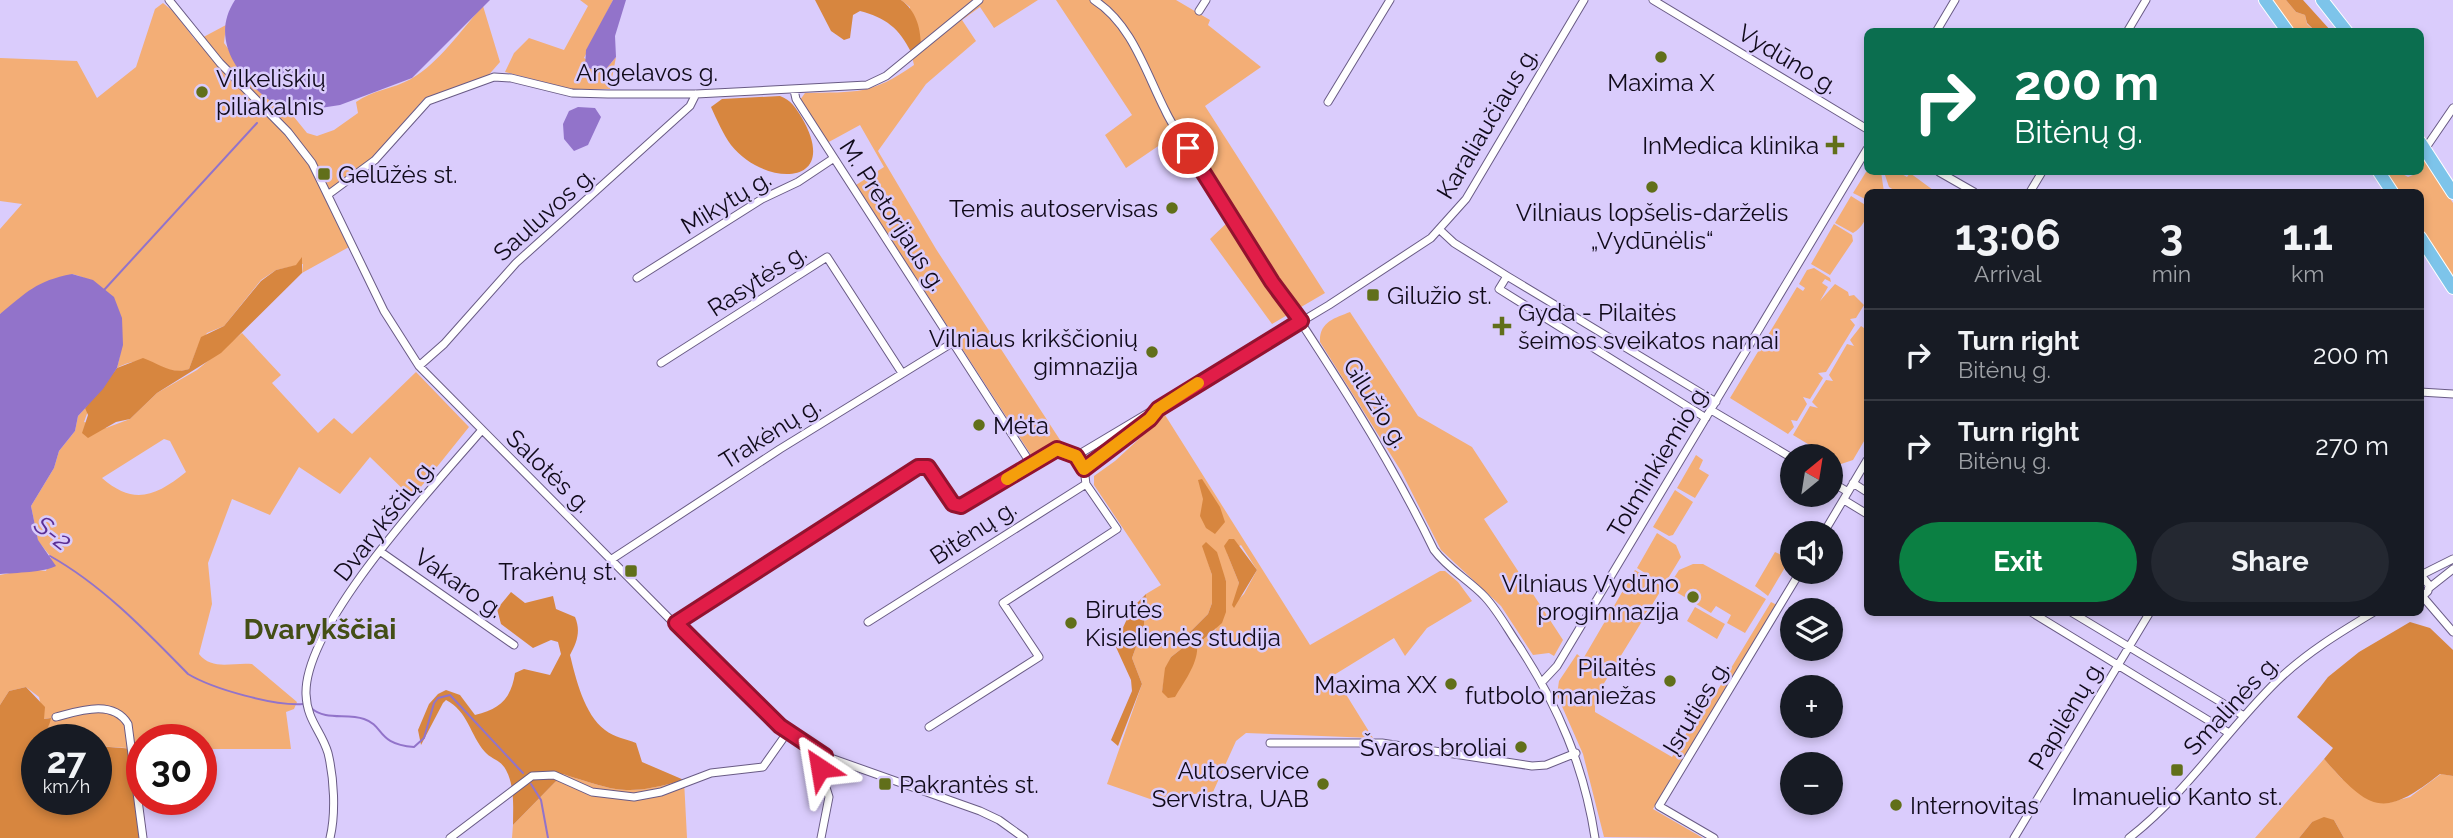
<!DOCTYPE html>
<html lang="en">
<head>
<meta charset="utf-8">
<style>
  :root { --surface:#171b24; --page:#242831; --text:#f1f3f6; --muted:#9ea1a6; --line:#363941; --accent:#0b8043 }
  body { margin:0; font-family:Raleway,sans-serif; background:var(--page); color:var(--text); height:100vh; display:flex; flex-direction:column; font-size:26px; white-space:nowrap }
  * { box-sizing:border-box; margin:0 }
  p { font-size:23px; color:var(--muted) }
  .icon { flex:none; width:38px; height:38px; fill:none; stroke:currentColor; stroke-width:2; stroke-linecap:round; stroke-linejoin:round }
  .map { position:relative; flex:1; overflow:hidden }
  .details { position:absolute; left:1864px; top:189px; width:560px; height:427px; display:flex; flex-direction:column; background:var(--surface); border-radius:10px; box-shadow:0 4px 10px #0003 }
  .details>* { flex:none }
  .guide { position:absolute; left:1864px; top:28px; width:560px; height:147px; border-radius:10px; box-shadow:0 4px 10px #0003; background:#0b6e4f; color:#fff; overflow:hidden }
  .needle { width:46px; rotate:30deg }
  .fabs { position:absolute; left:1780px; top:444px; display:grid; gap:14px }
  .fabs a { display:grid; place-items:center; width:63px; height:63px; border-radius:50%; background:var(--surface); box-shadow:0 4px 10px #0003; font-size:35px }
  .speed { position:absolute; left:21px; top:724px; display:flex; gap:14px; font-size:35px; font-weight:700; text-align:center }
  .speed>* { display:grid; place-content:center; width:91px; height:91px; border-radius:50%; background:var(--surface); box-shadow:0 4px 10px #0003; line-height:1 }
  .speed small { font-size:18px; font-weight:400 }
  .speed .limit { border:10px solid #d22; background:#fff; color:#111 }
  .pin { position:absolute; display:grid; place-items:center; width:60px; height:60px; color:#fff; margin:-30px; border:4px solid #fff; border-radius:50%; box-shadow:0 2px 7px #0007 }
  .me { position:absolute; width:77px; margin:-38px; rotate:327deg; stroke-linejoin:round; filter:drop-shadow(0 0 5px #0008) }
  .turn { display:flex; align-items:center; gap:24px; height:147px; padding:0 35px; font-size:32px }
  .turn .icon { width:91px; height:91px; stroke-width:2.5 }
  .turn b { display:block; font-size:49px; line-height:60px }
  .eta { display:flex; justify-content:space-evenly; align-items:center; height:119px; text-align:center }
  .eta b { font-size:42px; font-weight:700; line-height:49px }
  .button { display:flex; gap:14px; margin-top:auto; padding:14px 35px }
  .button a { flex:1; height:80px; border-radius:42px; background:var(--accent); color:#fff; font-size:28px; font-weight:700; line-height:80px; text-align:center }
  .button a+a { background:var(--page); color:var(--text) }
  ul { padding:0; list-style:none }
  li { display:flex; align-items:center; gap:21px; height:91px; padding:0 35px; border-top:2px solid var(--line) }
  li div { flex:1 }
  li b { display:block; font-size:26px }
  li em { font-style:normal }
  .map>svg:first-child { display:block }
  .green { fill:#f3ae76; fill-rule:evenodd }
  .forest { fill:#d7863f }
  .water { fill:#9273ca }
  .lines { fill:none; stroke-linecap:round; stroke-linejoin:round }
  .stream { stroke:#9273ca; stroke-width:2 }
  .minor-casing { stroke:#695b85; stroke-width:9 }
  .primary-casing { stroke:#fff; stroke-width:14 }
  .minor { stroke:#fff; stroke-width:7 }
  .primary { stroke:#7dc4ea; stroke-width:12 }
  .route-casing { stroke:#92132f; stroke-width:18 }
  .route { stroke:#e11d48; stroke-width:12 }
  .slow { stroke:#f59e0b; stroke-width:12 }
  .poi-dot { fill:#616f1a; stroke:#daccfc; stroke-width:2.5 }
  .labels { text-anchor:middle; dominant-baseline:central; stroke-width:5; stroke-linejoin:round; paint-order:stroke }
  .street-label { font-size:24px; fill:#100a1a; stroke:#daccfc }
  .poi-label { font-size:24px; fill:#100a1a; stroke:#daccfc; text-anchor:end }
  .water-label { font-size:26px; font-style:italic; fill:#5b2f96; stroke:#daccfc }
  .quarter-label { font-size:28px; font-weight:bold; fill:#444e15; stroke:#daccfc }
</style>
</head>
<body>
<div class="map">
<svg width="2453" height="838" viewBox="0 0 2453 838">
  <rect width="100%" height="100%" fill="#daccfc"/>
  <!-- green -->
  <path class="green" d="M 580,0 L 613,0 L 584,58 L 606,69 L 616,57 L 610,89 L 571,89 L 505,72 L 514,53 L 529,38 L 564,50 L 588,6 Z
    M 901,0 L 1038,0 L 994,28 L 980,7 L 962,20 L 976,41 L 926,84 L 878,151 L 936,249 L 1062,443 L 1054,444 L 1033,458 L 856,185 L 884,167 L 860,125 L 827,143 L 800,100 L 805,93 C 856,92 871,95 914,65 L 911,52 L 910,7 Z
    M 1056,0 L 1176,0 L 1210,20 L 1208,25 L 1261,67 L 1205,106 L 1325,293 L 1272,324 L 1210,239 L 1230,220 L 1173,136 L 1126,168 L 1105,135 L 1132,115 Z
    M 2271,0 L 2286,0 L 2296,12 L 2305,15 L 2307,24 L 2315,31 L 2294,31 Z
    M 163,3 L 174,12 L 196,41 L 226,25 L 224,43 L 263,96 L 290,112 L 307,133 L 317,136 L 334,130 L 358,113 L 356,102 C 373,90 393,89 411,79 C 439,63 461,30 483,6 L 500,62 L 486,78 L 425,98 L 369,161 L 325,196 L 349,247 L 302,273 L 303,264 L 276,270 L 261,280 L 224,326 L 207,333 L 198,346 L 189,369 C 162,379 151,349 117,368 C 129,323 120,286 72,274 L 0,314 L 0,229 L 22,204 L 0,201 L 0,58 L 77,61 L 97,98 L 136,67 L 155,9 Z
    M 2420,153 L 2453,203 L 2453,280 L 2420,229 L 2420,192 L 2397,192 L 2384,172 L 2399,172 L 2408,177 L 2420,172 Z
    M 1866,172 L 1881,172 L 1884,192 L 1867,192 L 1865,199 L 1853,193 Z
    M 1884,172 L 1898,172 L 1907,177 L 1910,173 L 1933,190 L 1897,192 L 1889,187 Z
    M 1851,196 L 1867,206 C 1867,219 1863,227 1853,233 L 1835,223 Z
    M 1834,224 L 1852,235 L 1853,241 L 1830,275 L 1811,264 Z
    M 1814,268 L 1830,278 L 1831,282 L 1825,279 L 1822,283 L 1828,287 L 1820,301 L 1835,284 L 1848,292 L 1849,296 L 1854,295 L 1864,305 L 1856,318 L 1850,319 L 1855,325 L 1826,372 L 1818,373 L 1823,378 L 1810,399 L 1803,397 L 1807,404 L 1797,421 L 1791,420 L 1794,427 L 1788,434 L 1730,398 L 1797,287 L 1803,291 L 1805,288 L 1799,284 L 1807,270 Z
    M 1350,312 L 1418,416 L 1472,447 L 1508,502 L 1484,519 L 1563,640 L 1554,656 L 1549,653 L 1533,655 L 1501,606 L 1441,550 L 1401,471 L 1320,342 C 1319,322 1335,318 1350,312 Z
    M 1861,326 L 1867,330 L 1867,436 L 1853,460 L 1841,464 L 1793,435 L 1810,406 L 1818,408 L 1812,402 L 1826,380 L 1833,381 L 1829,375 L 1847,344 L 1854,346 L 1850,340 Z
    M 242,333 L 281,375 L 272,383 L 318,433 L 334,418 L 352,434 L 416,372 L 469,427 L 412,498 L 370,457 L 340,494 L 299,467 L 270,515 L 232,499 L 208,563 L 212,604 L 199,654 C 212,671 233,662 252,664 L 297,702 L 294,709 L 286,712 L 291,749 L 201,749 L 201,740 L 142,740 L 142,749 L 96,746 L 96,740 L 38,740 L 50,718 L 44,719 L 39,697 L 26,687 L 9,691 L 0,705 L 0,575 L 31,569 L 46,571 L 51,557 L 38,541 L 31,506 L 54,468 L 59,451 L 75,431 L 78,416 L 85,408 L 88,411 L 84,422 L 106,428 L 130,419 L 157,393 L 197,370 ZM 164,439 L 170,441 L 186,472 C 156,496 134,506 102,478 Z
    M 1165,415 L 1310,645 L 1440,571 L 1445,571 L 1458,582 L 1472,601 L 1427,628 L 1405,656 L 1394,638 L 1334,675 L 1373,738 L 1246,733 L 1236,741 L 1213,792 L 1150,799 L 1107,784 L 1142,684 L 1132,658 L 1144,625 L 1146,594 L 1161,585 L 1094,485 L 1094,476 L 1115,461 ZM 1241,545 L 1257,570 L 1244,594 L 1236,602 L 1239,583 L 1227,553 ZM 1203,546 L 1221,569 L 1226,581 L 1216,629 L 1197,645 L 1162,692 L 1166,668 L 1171,657 L 1185,646 L 1189,633 L 1208,614 L 1212,603 L 1212,575 Z
    M 1696,455 L 1703,460 L 1699,469 L 1709,475 L 1695,498 L 1677,488 Z
    M 1675,490 L 1693,502 L 1673,535 L 1669,536 L 1653,527 Z
    M 1657,533 L 1676,545 L 1681,557 L 1664,585 L 1637,568 Z
    M 1775,552 L 1790,559 L 1768,596 L 1755,586 Z
    M 1693,564 L 1703,564 L 1766,599 L 1745,633 L 1727,623 L 1731,615 L 1716,606 L 1711,613 L 1668,587 L 1679,570 Z
    M 1635,570 L 1663,587 L 1595,698 L 1595,712 L 1672,757 L 1692,724 L 1696,726 L 1771,602 L 1777,605 L 1653,809 L 1703,838 L 1604,837 L 1583,754 L 1557,695 L 1559,681 L 1577,654 L 1583,659 Z
    M 1695,607 L 1725,624 L 1717,639 L 1687,621 Z
    M 2324,759 L 2342,779 L 2388,803 L 2410,797 L 2441,774 L 2453,776 L 2453,838 L 2344,838 L 2334,820 L 2312,822 L 2299,838 L 2255,838 Z
    M 563,774 C 619,792 626,796 684,780 L 687,838 L 512,838 L 513,825 Z"/>
  <!-- forest -->
  <path class="forest" d="M 815,0 L 901,0 C 916,11 920,26 921,44 L 911,52 C 899,28 886,18 860,11 L 853,15 L 850,38 L 844,40 L 831,31 Z
    M 2286,0 L 2303,0 L 2331,31 L 2315,31 L 2307,23 L 2305,15 L 2296,12 Z
    M 780,96 C 791,100 796,108 802,118 C 842,188 764,187 731,145 C 723,134 717,120 711,107 L 722,99 Z
    M 302,257 L 302,273 L 221,353 L 157,393 L 130,419 L 116,422 L 88,438 L 82,433 L 88,415 L 85,408 L 117,368 L 143,358 C 160,364 172,375 189,369 L 201,337 L 224,326 L 261,281 L 276,270 L 296,265 Z
    M 1202,479 L 1220,507 L 1225,522 L 1215,534 L 1206,528 L 1200,516 L 1203,499 L 1198,480 Z
    M 1229,539 L 1234,539 L 1257,570 L 1234,608 L 1232,605 L 1239,583 L 1224,546 Z
    M 1206,542 L 1217,552 L 1226,581 L 1226,612 L 1222,623 L 1197,645 C 1199,662 1184,682 1175,697 L 1168,698 L 1162,692 L 1165,668 L 1171,657 L 1185,646 L 1189,633 L 1208,614 L 1212,603 L 1212,575 L 1202,546 Z
    M 511,592 L 525,603 L 553,596 L 556,609 L 575,617 C 581,631 577,642 570,655 C 576,679 584,714 605,730 C 614,737 626,739 636,743 L 642,762 L 684,780 C 626,796 619,792 563,774 L 513,825 C 513,806 515,787 506,770 C 501,760 491,759 485,752 C 470,735 468,711 446,700 L 443,703 L 421,745 L 418,730 L 429,704 L 438,694 L 446,690 L 460,695 L 475,715 C 500,709 511,699 515,673 L 524,669 L 550,675 L 561,654 L 558,642 L 551,640 L 533,648 L 501,624 L 497,609 Z
    M 1146,594 L 1144,625 L 1132,658 L 1142,684 L 1118,746 L 1111,740 L 1132,691 L 1131,680 L 1115,645 L 1132,608 Z
    M 2410,622 L 2430,628 L 2453,650 L 2453,776 L 2440,774 C 2383,819 2370,811 2324,759 L 2333,748 L 2297,717 L 2328,677 L 2359,652 Z
    M 26,687 L 45,707 L 44,719 L 51,718 C 48,735 34,741 27,755 L 29,765 L 37,765 L 37,800 L 96,800 L 96,746 L 135,749 L 147,838 L 0,838 L 0,705 L 9,691 Z
    M 2324,817 L 2334,820 L 2344,838 L 2299,838 L 2312,822 Z"/>
  <!-- water -->
  <path class="water" d="M 235,0 L 490,0 L 412,78 L 340,105 L 314,109 L 285,102 L 275,104 C 241,81 208,41 235,0 Z
    M 613,0 L 626,0 L 615,36 L 616,57 L 606,69 L 598,71 L 585,67 L 586,50 Z
    M 578,107 L 595,108 L 601,117 L 588,145 L 574,151 L 564,139 L 563,124 L 569,111 Z
    M 72,274 L 93,280 L 114,297 L 122,318 L 123,345 L 117,368 L 103,389 L 78,416 L 75,431 L 59,451 L 54,468 L 31,506 L 38,540 L 56,566 C 45,572 15,573 0,574 L 0,314 C 27,292 36,281 72,274 Z"/>
  <g class="lines">
    <!-- stream -->
    <path class="stream" d="M 104,290 L 257,123
      M 50,556 C 102,585 146,631 188,674 C 213,689 274,706 303,704
      M 311,708 C 326,721 346,713 364,719 C 385,726 376,744 414,747 L 424,738 L 434,703 L 438,698 L 450,695 L 523,773
      M 531,784 L 541,800 L 548,838"/>
    <defs>
      <path id="minor" d="M 169,0 L 220,63 L 288,132 L 312,163 L 384,311 L 419,366 L 748,698 L 787,733 L 825,756 L 980,811 L 999,820 L 1024,838
        M 1094,0 C 1132,24 1146,73 1165,110 C 1171,123 1179,135 1187,147 C 1270,281 1365,407 1434,550 C 1448,569 1469,580 1485,597 C 1498,611 1508,630 1519,646 C 1558,706 1584,766 1595,838
        M 1653,0 L 1867,129
        M 1199,11 L 1206,0
        M 1936,32 L 1955,0
        M 2127,32 L 2146,0
        M 794,90 L 796,99 L 1031,464
        M 1328,102 L 1390,0
        M 2425,149 L 2453,108
        M 1939,172 L 1974,192
        M 2030,192 L 2042,172
        M 329,194 L 375,160 L 428,101 L 494,77 L 511,78 L 572,93 L 608,94 L 696,94 L 867,85 L 886,76 L 979,0
        M 1440,230 L 1454,243 L 1507,276 L 1716,402
        M 1507,276 L 1499,289 L 1706,418
        M 637,278 L 762,199 L 798,182 L 834,158
        M 661,363 L 827,257 L 902,373
        M 419,366 L 444,344 L 516,263 L 690,106 L 696,94
        M 2420,392 L 2453,394
        M 1711,410 L 1792,458
        M 1076,456 L 1329,305 L 1431,238 L 1466,199 L 1584,0
        M 1084,469 L 1150,419 L 1157,410
        M 1830,481 L 1848,492
        M 1853,483 L 1867,492
        M 1844,500 L 1867,514
        M 1823,534 L 1867,460
        M 381,552 L 514,645
        M 612,559 L 780,449 L 952,343
        M 2420,574 L 2429,585 L 2428,591 L 2421,598
        M 2421,575 L 2453,559
        M 2429,588 L 2453,569
        M 2423,597 L 2453,632
        M 2031,612 L 2229,733
        M 2071,612 L 2244,716
        M 868,622 L 1086,484
        M 676,623 L 918,467 L 931,470 L 953,504 L 961,506 L 1053,450 L 1061,449 L 1076,456 L 1084,469 L 1086,484 L 1117,529 L 1003,603 L 1039,657 L 929,727
        M 1542,682 L 1557,666 L 1867,149
        M 56,717 C 79,711 113,699 128,724 L 143,838
        M 1270,743 L 1382,743 L 1532,766 L 1546,765 L 1576,753
        M 330,838 C 336,813 334,778 328,753 C 321,730 307,721 306,694 C 304,624 435,485 481,431
        M 450,838 L 532,776 L 554,775 L 592,792 L 634,797 L 661,792 L 711,773 L 763,767 L 787,733
        M 821,838 L 829,797 L 820,768 L 825,756
        M 1714,838 L 1659,806 L 1800,572
        M 2014,838 L 2150,612
        M 2129,838 C 2186,794 2226,731 2277,681 C 2306,653 2339,633 2374,612"/>
      <path id="primary" d="M 2265,0 L 2288,32
        M 2322,0 L 2347,32
        M 2420,142 L 2453,193
        M 2379,172 L 2392,192
        M 2420,237 L 2453,288"/>
    </defs>
    <!-- minor casing -->
    <use href="#minor" class="minor-casing"/>
    <!-- primary casing -->
    <use href="#primary" class="primary-casing"/>
    <!-- minor -->
    <use href="#minor" class="minor"/>
    <!-- primary -->
    <use href="#primary" class="primary"/>
  </g>
  <g class="lines">
    <defs>
      <path id="route" d="M 820,768 L 825,756 L 780,726 L 676,623 L 918,467 L 928,467 L 953,504 L 961,506 L 1057,449 L 1076,456 L 1084,469 L 1150,419 L 1158,409 L 1301,321 L 1272,282 L 1188,148"/>
    </defs>
    <!-- route casing -->
    <use href="#route" class="route-casing"/>
    <!-- route -->
    <use href="#route" class="route"/>
    <!-- slow -->
    <path class="slow" d="M 1007,479 L 1057,449 L 1076,456 L 1084,469 L 1150,419 L 1158,409 L 1198,383"/>
  </g>
  <!-- markers -->
  <g class="poi-dot">
    <circle cx="1661" cy="57" r="7"/>
    <circle cx="202" cy="92" r="7"/>
    <path d="M1831.5 134.5h7v7h7v7h-7v7h-7v-7h-7v-7h7z"/>
    <rect x="317" y="167" width="14" height="14" rx="3.5"/>
    <circle cx="1652" cy="187" r="7"/>
    <circle cx="1172" cy="208" r="7"/>
    <rect x="1366" y="288" width="14" height="14" rx="3.5"/>
    <path d="M1498.5 315.5h7v7h7v7h-7v7h-7v-7h-7v-7h7z"/>
    <circle cx="1152" cy="352" r="7"/>
    <circle cx="979" cy="425" r="7"/>
    <rect x="624" y="564" width="14" height="14" rx="3.5"/>
    <circle cx="1693" cy="597" r="7"/>
    <circle cx="1071" cy="623" r="7"/>
    <circle cx="1670" cy="681" r="7"/>
    <circle cx="1451" cy="684" r="7"/>
    <circle cx="1521" cy="747" r="7"/>
    <rect x="2170" y="763" width="14" height="14" rx="3.5"/>
    <rect x="878" y="777" width="14" height="14" rx="3.5"/>
    <circle cx="1323" cy="784" r="7"/>
    <circle cx="1896" cy="805" r="7"/>
  </g>
  <g class="labels">
    <!-- street labels -->
    <g class="street-label">
      <text transform="translate(1788 59) rotate(31)">Vydūno g.</text>
      <text x="647" y="72">Angelavos g.</text>
      <text transform="translate(1487 123) rotate(-59)">Karaliaučiaus g.</text>
      <text transform="translate(726 202) rotate(-31)">Mikytų g.</text>
      <text transform="translate(544 214) rotate(-42)">Sauluvos g.</text>
      <text transform="translate(893 215) rotate(57)">M. Pretorijaus g.</text>
      <text transform="translate(757 280) rotate(-33)">Rasytės g.</text>
      <text transform="translate(1376 403) rotate(58)">Gilužio g.</text>
      <text transform="translate(770 433) rotate(-32)">Trakėnų g.</text>
      <text transform="translate(1658 461) rotate(-59)">Tolminkiemio g.</text>
      <text transform="translate(549 471) rotate(44)">Salotės g.</text>
      <text transform="translate(384 520) rotate(-52)">Dvarykščių g.</text>
      <text transform="translate(973 532) rotate(-33)">Bitėnų g.</text>
      <text transform="translate(459 583) rotate(35)">Vakaro g.</text>
      <text transform="translate(2231 705) rotate(-47)">Smalinės g.</text>
      <text transform="translate(1696 707) rotate(-59)">Įsruties g.</text>
      <text transform="translate(2066 715) rotate(-59)">Papilėnų g.</text>
    </g>
    <!-- poi labels -->
    <g class="poi-label">
      <text x="216" y="78" text-anchor="start">Vilkeliškių<tspan x="216" dy="28">piliakalnis</tspan></text>
      <text x="1661" y="82" text-anchor="middle">Maxima X</text>
      <text x="1819" y="145">InMedica klinika</text>
      <text x="338" y="174" text-anchor="start">Gelūžės st.</text>
      <text x="1158" y="208">Temis autoservisas</text>
      <text x="1652" y="212" text-anchor="middle">Vilniaus lopšelis-darželis<tspan x="1652" dy="28">„Vydūnėlis“</tspan></text>
      <text x="1387" y="295" text-anchor="start">Gilužio st.</text>
      <text x="1518" y="312" text-anchor="start">Gyda - Pilaitės<tspan x="1518" dy="28">šeimos sveikatos namai</tspan></text>
      <text x="1138" y="338">Vilniaus krikščionių<tspan x="1138" dy="28">gimnazija</tspan></text>
      <text x="993" y="425" text-anchor="start">Mėta</text>
      <text x="617" y="571">Trakėnų st.</text>
      <text x="1679" y="583">Vilniaus Vydūno<tspan x="1679" dy="28">progimnazija</tspan></text>
      <text x="1085" y="609" text-anchor="start">Birutės<tspan x="1085" dy="28">Kisielienės studija</tspan></text>
      <text x="1656" y="667">Pilaitės<tspan x="1656" dy="28">futbolo maniežas</tspan></text>
      <text x="1437" y="684">Maxima XX</text>
      <text x="1507" y="747">Švaros broliai</text>
      <text x="1309" y="770">Autoservice<tspan x="1309" dy="28">Servistra, UAB</tspan></text>
      <text x="899" y="784" text-anchor="start">Pakrantės st.</text>
      <text x="2177" y="796" text-anchor="middle">Imanuelio Kanto st.</text>
      <text x="1910" y="805" text-anchor="start">Internovitas</text>
    </g>
    <!-- water labels -->
    <g class="water-label">
      <text transform="translate(53 533) rotate(38)">S-2</text>
    </g>
    <!-- quarter labels -->
    <g class="quarter-label">
      <text x="320" y="629">Dvarykščiai</text>
    </g>
  </g>
</svg>
<div class="fabs">
<a><svg class="needle" viewBox="-14 -14 28 28"><path d="M0-13l5 13h-10z" fill="#e53935"/><path d="M0 13l5-13h-10z" fill="#9ea1a6"/></svg></a>
<a><svg class="icon" aria-label="sound" viewBox="0 0 24 24"><path d="M4 9h4l5-4v14l-5-4H4zM17 9q2 3 0 6"/></svg></a>
<a><svg class="icon" aria-label="layers" viewBox="0 0 24 24"><path d="M12 4l9 5-9 5-9-5zM3 14l9 5 9-5"/></svg></a>
<a>+</a>
<a>−</a>
</div>
<div class="speed"><div>27<small>km/h</small></div><div class="limit">30</div></div>
<div class="pin" style="left:1188px;top:148px;background:#d93025"><svg class="icon" aria-label="arrive" viewBox="0 0 24 24"><path d="M6 21V4h12l-3 4 3 4H6"/></svg></div>
<svg class="me" style="left:820px;top:768px" viewBox="-20 -20 40 40"><path d="M0-17L14 15 0 8-14 15z" fill="#e11d48" stroke="#fff" stroke-width="4"/></svg>
<div class="guide">
<div class="turn"><svg class="icon" aria-label="right" viewBox="0 0 24 24"><path d="M7 20v-9h11M14 6l5 5-5 5"/></svg><div><b>200 m</b>Bitėnų g.</div></div>
</div>
<section class="details">
<div class="eta">
<div><b>13:06</b><p>Arrival</p></div>
<div><b>3</b><p>min</p></div>
<div><b>1.1</b><p>km</p></div>
</div>
<ul>
<li><svg class="icon" aria-label="right" viewBox="0 0 24 24"><path d="M7 20v-9h11M14 6l5 5-5 5"/></svg><div><b>Turn right</b><p>Bitėnų g.</p></div><em>200 m</em></li>
<li><svg class="icon" aria-label="right" viewBox="0 0 24 24"><path d="M7 20v-9h11M14 6l5 5-5 5"/></svg><div><b>Turn right</b><p>Bitėnų g.</p></div><em>270 m</em></li>
</ul>
<div class="button"><a>Exit</a><a>Share</a></div>
</section>
</div>
</body>
</html>
